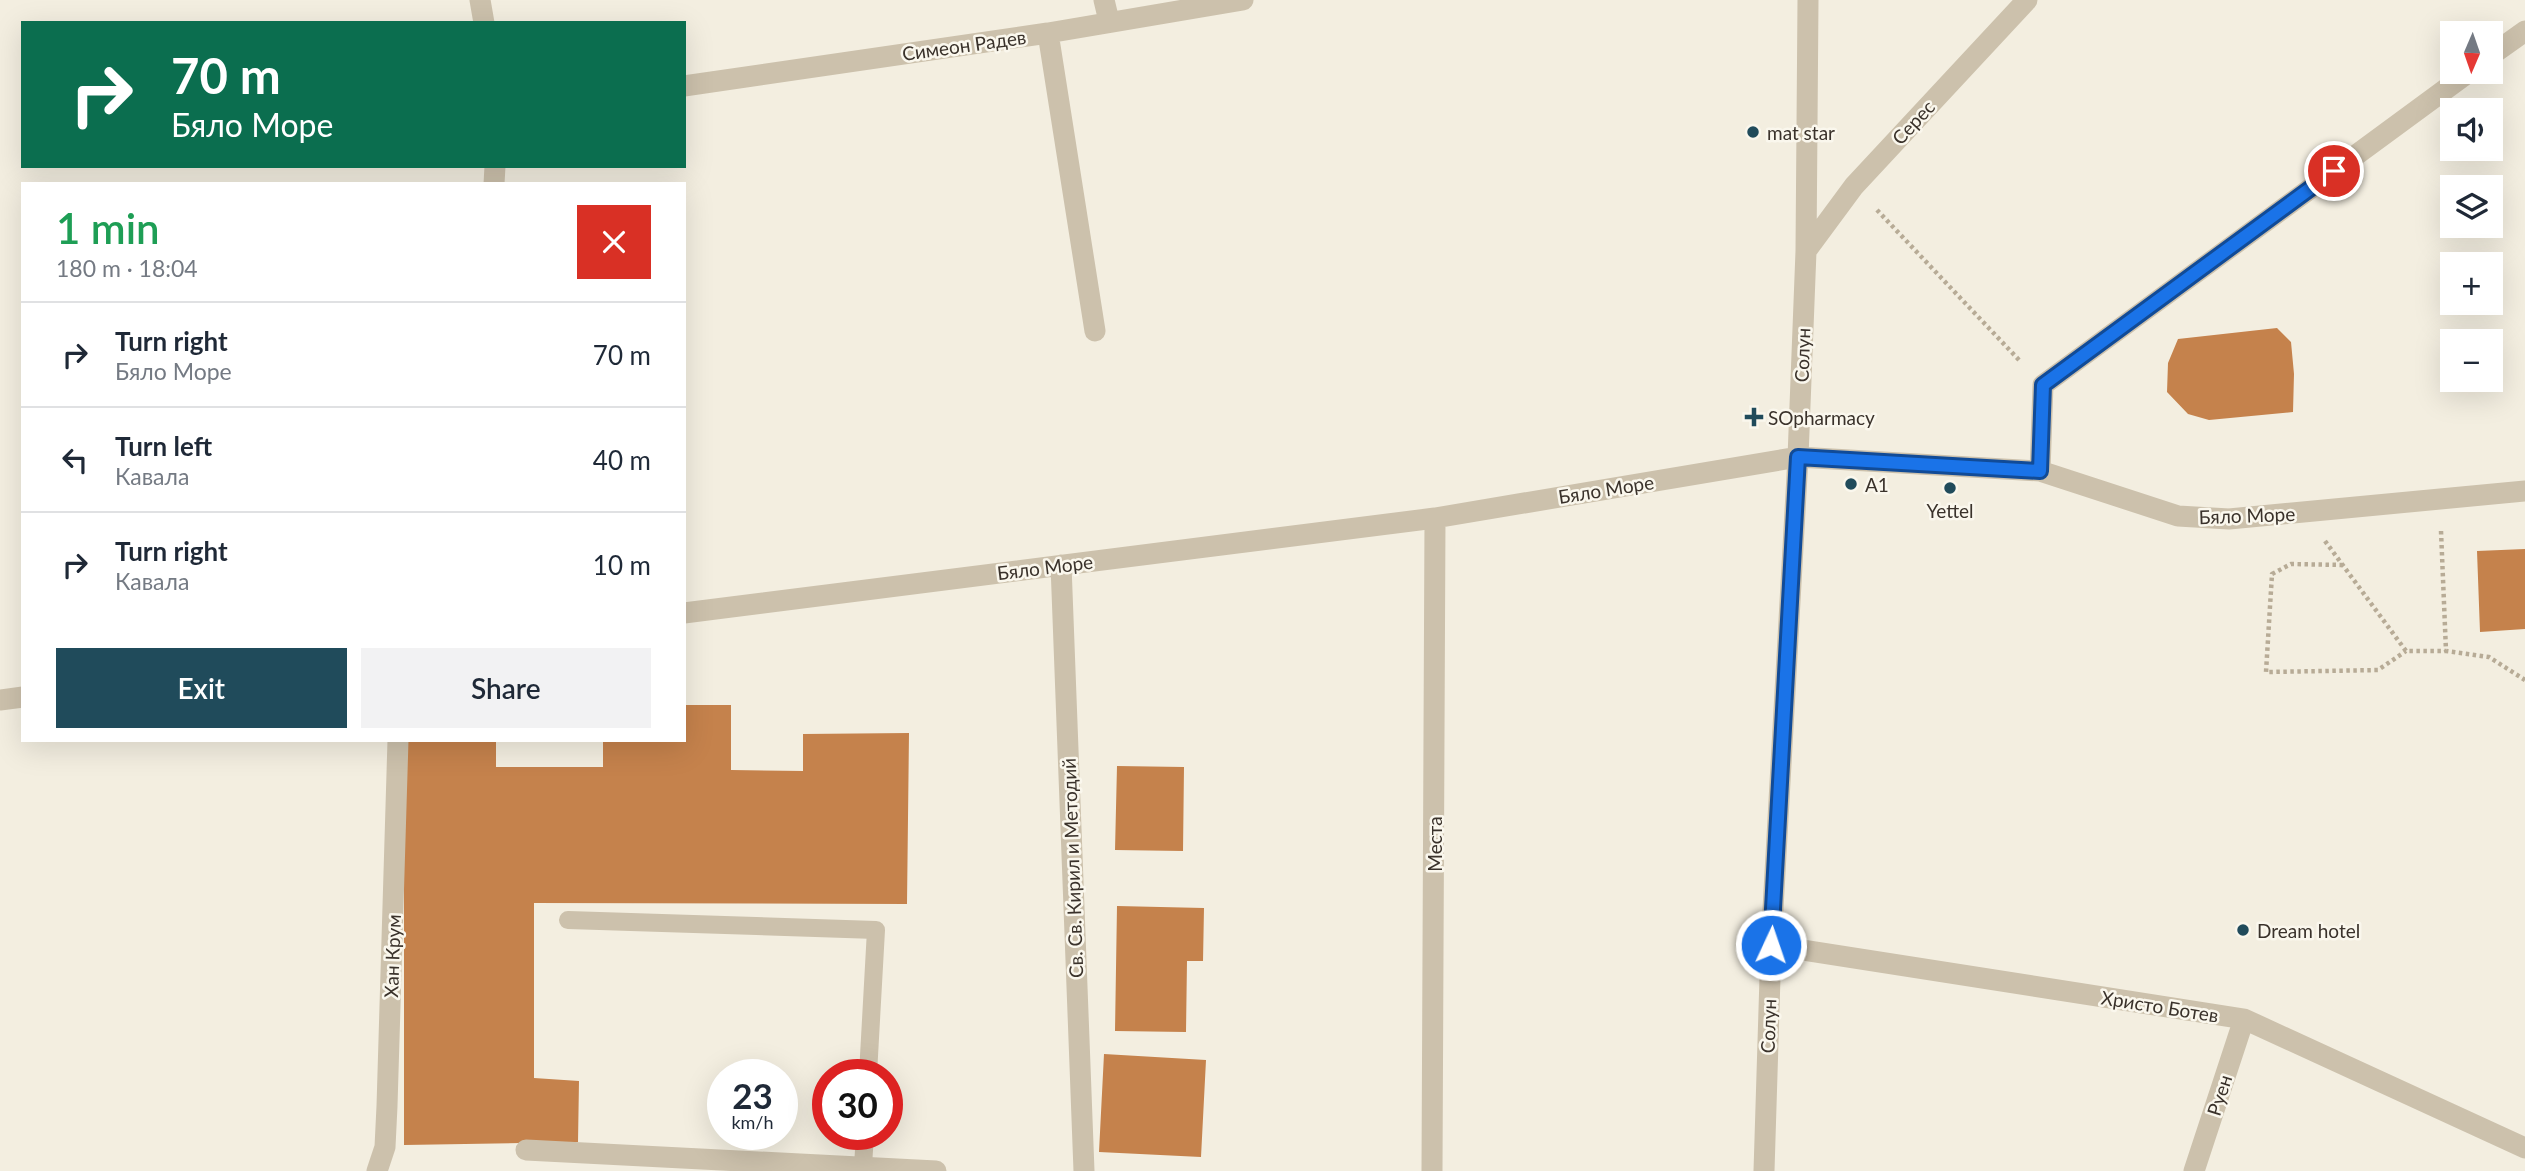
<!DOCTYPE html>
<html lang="en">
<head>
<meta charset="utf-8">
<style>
  :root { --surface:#fff; --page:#f2f2f3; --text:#1f2937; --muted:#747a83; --line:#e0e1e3; --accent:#204b5b }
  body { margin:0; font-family:Lato,sans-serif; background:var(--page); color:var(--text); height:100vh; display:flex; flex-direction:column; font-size:26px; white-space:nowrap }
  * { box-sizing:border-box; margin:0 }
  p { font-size:23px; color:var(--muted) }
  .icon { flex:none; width:38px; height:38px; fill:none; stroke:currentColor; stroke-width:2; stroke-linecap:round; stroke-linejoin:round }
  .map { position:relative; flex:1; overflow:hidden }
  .panel { position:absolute; left:21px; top:182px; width:665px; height:560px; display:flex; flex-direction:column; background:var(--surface); border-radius:0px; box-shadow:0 7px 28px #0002 }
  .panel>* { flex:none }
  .top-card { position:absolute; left:21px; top:21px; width:665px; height:147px; border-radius:0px; box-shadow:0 7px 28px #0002; background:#0b6e4f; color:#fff; overflow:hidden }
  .needle { width:46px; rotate:182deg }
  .fabs { position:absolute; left:2440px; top:21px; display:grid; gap:14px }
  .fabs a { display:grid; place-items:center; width:63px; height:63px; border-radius:0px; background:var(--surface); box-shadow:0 7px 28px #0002; font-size:35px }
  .speed { position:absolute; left:707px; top:1059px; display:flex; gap:14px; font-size:35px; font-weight:700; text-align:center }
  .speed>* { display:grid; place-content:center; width:91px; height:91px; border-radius:50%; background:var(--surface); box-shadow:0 7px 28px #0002; line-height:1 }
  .speed small { font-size:18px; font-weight:400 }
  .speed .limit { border:10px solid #d22; background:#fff; color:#111 }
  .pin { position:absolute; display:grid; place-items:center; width:60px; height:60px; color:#fff; margin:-30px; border:4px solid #fff; border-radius:50%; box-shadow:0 2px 7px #0007 }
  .me { position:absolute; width:77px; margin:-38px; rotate:3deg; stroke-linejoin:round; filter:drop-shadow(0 0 5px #0008) }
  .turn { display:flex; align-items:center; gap:24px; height:147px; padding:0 35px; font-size:32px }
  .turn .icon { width:91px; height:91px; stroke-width:2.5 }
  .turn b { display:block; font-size:49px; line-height:60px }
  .round { display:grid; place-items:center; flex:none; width:74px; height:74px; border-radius:0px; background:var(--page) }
  .overview { display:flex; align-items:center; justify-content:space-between; height:119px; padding:0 35px }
  h1 { font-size:42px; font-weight:600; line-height:52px; color:#1e9e55 }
  .cta { display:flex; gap:14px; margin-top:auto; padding:14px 35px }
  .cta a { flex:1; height:80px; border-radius:0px; background:var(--accent); color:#fff; font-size:28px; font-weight:600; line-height:80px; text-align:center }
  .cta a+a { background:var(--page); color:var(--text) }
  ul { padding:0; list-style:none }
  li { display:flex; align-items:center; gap:21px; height:105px; padding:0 35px; border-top:2px solid var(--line) }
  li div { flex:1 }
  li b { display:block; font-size:26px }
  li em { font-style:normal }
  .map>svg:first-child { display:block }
  .building { fill:#c5824c }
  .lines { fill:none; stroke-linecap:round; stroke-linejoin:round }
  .path { stroke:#b7ab96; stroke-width:4.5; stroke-dasharray:3.5 3.5; stroke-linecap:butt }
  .lane { stroke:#ccc1ac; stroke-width:18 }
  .street { stroke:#ccc1ac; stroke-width:21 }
  .route-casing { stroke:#114b97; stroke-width:18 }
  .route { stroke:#1a73e8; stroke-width:12 }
  .poi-dot { fill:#204b5b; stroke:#faf7ed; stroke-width:2.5 }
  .labels { text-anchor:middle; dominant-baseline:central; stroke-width:5; stroke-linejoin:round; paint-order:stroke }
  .street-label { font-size:19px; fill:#3a322b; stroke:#faf7ed }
  .poi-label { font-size:19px; fill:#3a322b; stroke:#faf7ed; text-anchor:start }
</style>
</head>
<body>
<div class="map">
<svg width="2525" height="1171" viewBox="0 0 2525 1171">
  <rect width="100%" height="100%" fill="#f3eee0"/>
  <!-- building -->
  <path class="building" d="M 2277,328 L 2291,342 L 2294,374 L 2293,412 L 2209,420 L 2188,414 L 2167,392 L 2168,363 L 2178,339 Z
    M 2525,549 L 2525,629 L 2480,632 L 2477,551 Z
    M 684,705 L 731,705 L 731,770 L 803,771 L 803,734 L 909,733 L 907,904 L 534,903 L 534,1078 L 579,1081 L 578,1142 L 404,1145 L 404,740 L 496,740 L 496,767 L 603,767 L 603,740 L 684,740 Z
    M 1117,766 L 1184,767 L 1183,851 L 1115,850 Z
    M 1117,906 L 1204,908 L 1203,961 L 1187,961 L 1186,1032 L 1115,1031 Z
    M 1104,1054 L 1206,1060 L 1201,1157 L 1099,1152 Z"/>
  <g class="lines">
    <!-- path -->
    <path class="path" d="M 1877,210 L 2020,361
      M 2441,531 L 2446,651 L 2489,657 L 2525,680
      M 2325,541 L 2406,651 L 2446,651
      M 2343,565 L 2291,564 L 2272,574 L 2266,672 L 2378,670 L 2406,651"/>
    <!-- lane -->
    <path class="lane" d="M 568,920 L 876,930 L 868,1074
      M 863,1166 L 865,1134"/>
    <!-- street -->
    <path class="street" d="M 480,0 L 484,23
      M 1104,0 L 1109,21
      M 1048,33 L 1095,331
      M 2490,56 L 2525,31
      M 684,86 L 1048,33 L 1243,0
      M 494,184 L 495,166
      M 1806,251 L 1854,186 L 2027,0
      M 2040,471 L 2043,385 L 2469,72
      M 1061,565 L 1084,1171
      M 684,613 L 1435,518 L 1798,457 L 2040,471 L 2178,516 L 2229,519 L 2525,491
      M 0,700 L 23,697
      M 1771,945 L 2244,1019 L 2525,1148
      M 526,1150 L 936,1171
      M 377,1171 L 385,1147 L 387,1106 L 398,740
      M 1432,1171 L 1435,518
      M 1764,1171 L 1771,945 L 1798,457 L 1806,251 L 1808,0
      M 2194,1171 L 2244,1019"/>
  </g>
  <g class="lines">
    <defs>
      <path id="route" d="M 1771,945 L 1798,457 L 2040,471 L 2043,385 L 2334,171"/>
    </defs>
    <!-- route casing -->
    <use href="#route" class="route-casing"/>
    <!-- route -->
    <use href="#route" class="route"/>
  </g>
  <!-- markers -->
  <g class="poi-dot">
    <circle cx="1753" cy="132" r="7"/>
    <path d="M1750.5 406.5h7v7h7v7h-7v7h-7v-7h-7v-7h7z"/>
    <circle cx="1851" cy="484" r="7"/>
    <circle cx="1950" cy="488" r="7"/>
    <circle cx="2243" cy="930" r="7"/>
  </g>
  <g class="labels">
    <!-- street labels -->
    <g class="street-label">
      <text transform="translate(964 45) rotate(-8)">Симеон Радев</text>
      <text transform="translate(1913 122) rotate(-47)">Серес</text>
      <text transform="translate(1802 355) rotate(-88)">Солун</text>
      <text transform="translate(1606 489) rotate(-9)">Бяло Море</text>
      <text transform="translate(2247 515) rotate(-2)">Бяло Море</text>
      <text transform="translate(1045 567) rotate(-7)">Бяло Море</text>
      <text transform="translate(1434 844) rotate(-90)">Места</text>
      <text transform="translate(1072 868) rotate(-92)">Св. Св. Кирил и Методий</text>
      <text transform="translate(392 956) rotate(-88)">Хан Крум</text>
      <text transform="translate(2160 1006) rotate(9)">Христо Ботев</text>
      <text transform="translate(1768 1026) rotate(-88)">Солун</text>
      <text transform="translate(2219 1095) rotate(-72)">Руен</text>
    </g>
    <!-- poi labels -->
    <g class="poi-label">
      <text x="1767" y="132">mat star</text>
      <text x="1768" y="417">SOpharmacy</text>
      <text x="1865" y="484">A1</text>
      <text x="1950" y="510" text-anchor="middle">Yettel</text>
      <text x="2257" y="930">Dream hotel</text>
    </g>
  </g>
</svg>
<div class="fabs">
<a><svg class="needle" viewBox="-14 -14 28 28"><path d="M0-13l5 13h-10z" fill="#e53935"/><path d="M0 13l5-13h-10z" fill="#747a83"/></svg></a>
<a><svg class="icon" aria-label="sound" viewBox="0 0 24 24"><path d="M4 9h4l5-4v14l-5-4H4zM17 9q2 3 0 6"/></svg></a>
<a><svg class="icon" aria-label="layers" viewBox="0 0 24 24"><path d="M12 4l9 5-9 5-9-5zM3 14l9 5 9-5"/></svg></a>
<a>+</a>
<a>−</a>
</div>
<div class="speed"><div>23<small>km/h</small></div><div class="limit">30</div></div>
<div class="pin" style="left:2334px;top:171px;background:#d93025"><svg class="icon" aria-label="arrive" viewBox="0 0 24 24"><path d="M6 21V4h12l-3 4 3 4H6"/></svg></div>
<svg class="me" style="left:1771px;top:945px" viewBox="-20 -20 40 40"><circle r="17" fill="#1a73e8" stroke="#fff" stroke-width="3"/><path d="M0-11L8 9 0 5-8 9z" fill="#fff"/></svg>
<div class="top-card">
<div class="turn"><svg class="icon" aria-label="right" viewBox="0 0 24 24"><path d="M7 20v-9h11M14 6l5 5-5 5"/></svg><div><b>70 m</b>Бяло Море</div></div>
</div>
<section class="panel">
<div class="overview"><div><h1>1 min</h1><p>180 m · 18:04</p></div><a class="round" style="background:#d93025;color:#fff"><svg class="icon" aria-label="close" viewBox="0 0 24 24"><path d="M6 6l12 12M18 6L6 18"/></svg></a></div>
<ul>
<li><svg class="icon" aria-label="right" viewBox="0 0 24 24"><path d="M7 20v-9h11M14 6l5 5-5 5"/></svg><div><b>Turn right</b><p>Бяло Море</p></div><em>70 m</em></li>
<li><svg class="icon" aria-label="left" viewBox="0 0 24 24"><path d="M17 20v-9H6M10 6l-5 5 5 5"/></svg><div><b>Turn left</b><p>Кавала</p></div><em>40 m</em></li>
<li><svg class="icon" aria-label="right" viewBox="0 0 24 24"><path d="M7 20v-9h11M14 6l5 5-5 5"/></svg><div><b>Turn right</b><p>Кавала</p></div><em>10 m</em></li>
</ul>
<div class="cta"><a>Exit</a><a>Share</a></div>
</section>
</div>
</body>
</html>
